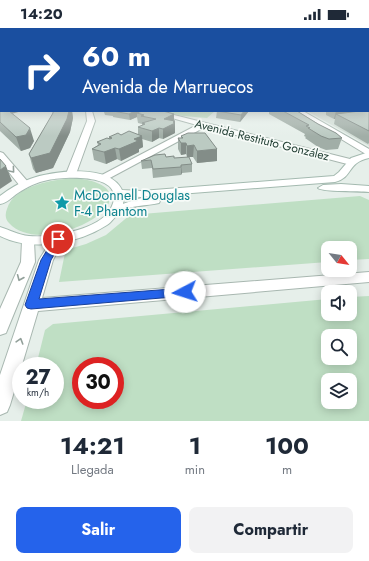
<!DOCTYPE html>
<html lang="es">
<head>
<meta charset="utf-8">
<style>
  :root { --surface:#fff; --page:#f2f2f3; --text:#1f2937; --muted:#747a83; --accent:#2563eb }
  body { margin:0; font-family:Jost,sans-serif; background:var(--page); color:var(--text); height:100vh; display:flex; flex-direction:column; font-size:15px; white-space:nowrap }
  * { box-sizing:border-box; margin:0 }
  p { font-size:13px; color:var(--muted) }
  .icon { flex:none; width:22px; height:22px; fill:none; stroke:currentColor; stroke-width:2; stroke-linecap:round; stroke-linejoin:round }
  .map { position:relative; height:393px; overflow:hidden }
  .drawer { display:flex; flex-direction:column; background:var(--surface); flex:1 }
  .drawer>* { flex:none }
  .hud { position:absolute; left:0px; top:0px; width:369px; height:84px; box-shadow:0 2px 10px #0003; background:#1a4fa0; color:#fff; overflow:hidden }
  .needle { width:26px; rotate:120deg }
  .tools { position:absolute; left:321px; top:213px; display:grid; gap:8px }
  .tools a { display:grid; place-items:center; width:36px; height:36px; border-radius:8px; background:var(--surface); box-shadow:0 2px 10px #0003; font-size:20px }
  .speed { position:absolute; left:12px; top:329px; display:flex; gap:8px; font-size:20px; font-weight:700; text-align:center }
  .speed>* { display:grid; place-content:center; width:52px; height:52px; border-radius:50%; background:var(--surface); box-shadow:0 2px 10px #0003; line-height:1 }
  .speed small { font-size:10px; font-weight:400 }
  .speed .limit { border:6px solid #d22; background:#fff; color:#111 }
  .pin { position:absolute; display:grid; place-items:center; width:34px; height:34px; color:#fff; margin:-17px; border:2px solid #fff; border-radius:50%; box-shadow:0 1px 4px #0007 }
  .me { position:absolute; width:44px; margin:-22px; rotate:265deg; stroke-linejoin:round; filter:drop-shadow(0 0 3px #0008) }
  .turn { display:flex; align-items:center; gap:14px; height:84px; padding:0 16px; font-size:18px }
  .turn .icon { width:52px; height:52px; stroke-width:2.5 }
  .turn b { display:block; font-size:28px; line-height:34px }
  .eta { display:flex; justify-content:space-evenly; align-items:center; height:68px; text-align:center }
  .eta b { font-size:24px; font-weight:700; line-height:28px }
  .cta { display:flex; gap:8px; margin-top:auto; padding:8px 16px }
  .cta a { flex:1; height:46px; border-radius:8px; background:var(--accent); color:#fff; font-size:16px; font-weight:700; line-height:46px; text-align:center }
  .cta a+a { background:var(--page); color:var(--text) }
  .status { display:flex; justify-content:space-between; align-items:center; height:28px; padding:0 20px; background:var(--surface); direction:ltr }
  .status svg { height:11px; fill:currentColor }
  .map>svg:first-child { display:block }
  .built { fill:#d4dfd8 }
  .green { fill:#bfdfc4; fill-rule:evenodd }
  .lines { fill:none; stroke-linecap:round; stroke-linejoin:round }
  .street-casing { stroke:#a8b7b0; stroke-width:2 }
  .secondary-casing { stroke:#a4bab0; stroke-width:2 }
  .street { fill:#fff; fill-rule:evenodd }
  .secondary { fill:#fff; fill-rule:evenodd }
  .wall { fill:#a1aea7 }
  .shaded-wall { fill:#838d88 }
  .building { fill:#bbcac2; stroke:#838d88 }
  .oneway { stroke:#92a09a }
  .route { fill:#2563eb; stroke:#184099 }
  .labels { text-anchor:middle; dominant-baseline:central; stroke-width:3.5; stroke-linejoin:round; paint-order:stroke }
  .far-street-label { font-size:12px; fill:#244136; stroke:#f7fbf8 }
  .culture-label { font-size:14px; fill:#0d838f; stroke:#f7fbf8; text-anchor:start }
</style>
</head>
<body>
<div class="status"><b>14:20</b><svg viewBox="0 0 49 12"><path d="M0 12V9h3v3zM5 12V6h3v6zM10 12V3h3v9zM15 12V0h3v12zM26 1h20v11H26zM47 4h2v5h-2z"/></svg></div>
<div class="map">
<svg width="369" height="393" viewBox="0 0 369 393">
  <rect width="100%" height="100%" fill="#e6efea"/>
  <!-- built -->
  <path class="built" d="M 368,53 L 369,118 L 307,83 L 368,83 Z"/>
  <!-- green -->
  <path class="green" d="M 171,83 L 215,83 L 207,90 L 183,88 L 169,85 Z
    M 76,150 C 170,162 45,235 9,195 C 5,191 5,186 7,181 C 14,157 55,151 76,150 Z
    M 360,168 L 369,172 L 369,231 L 350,232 L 350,220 L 328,220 L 328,234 L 59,254 L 65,225 L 69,221 L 86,216 L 106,207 L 130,187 Z
    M 369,268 L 369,393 L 21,393 L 27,372 L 55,372 L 55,338 L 36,338 L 45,302 L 53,296 L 328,271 L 328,286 L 350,286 L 350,269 ZM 328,308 L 350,308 L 350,330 L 328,330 ZM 81,338 L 115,338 L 115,372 L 81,372 ZM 328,352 L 350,352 L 350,374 L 328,374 Z"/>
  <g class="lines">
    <defs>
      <path id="street" d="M 86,83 L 92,83 L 95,93 L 76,146 L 71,149 L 68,148 L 66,146 L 87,93 Z
        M 147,83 L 158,83 L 354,132 L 356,134 L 351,137 L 205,99 L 106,152 L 100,152 L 98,150 L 100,148 L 197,97 Z
        M 295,83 L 303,83 L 369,121 L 369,128 Z
        M 0,124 L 3,125 L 28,154 L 29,156 L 28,158 L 20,158 L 0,133 Z
        M 58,207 L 62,208 L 64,211 L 53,232 L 42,270 L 369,244 L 369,254 L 38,283 L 10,377 L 7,384 L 0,387 L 0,347 L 39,232 L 54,208 Z
        M 28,209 L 33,210 L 34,213 L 35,234 L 8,300 L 6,305 L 0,307 L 0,281 L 21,234 L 22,213 L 23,210 Z"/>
      <path id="secondary" d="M 369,124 L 369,130 C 346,135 354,149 335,154 L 141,169 L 124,168 L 123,176 C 132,173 153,164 160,173 L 159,175 C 147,178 130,177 120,184 C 115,188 112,194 107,197 C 78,216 31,224 0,208 L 0,199 C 10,202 18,207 29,208 C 51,210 98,202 110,182 C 131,145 67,148 48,152 C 37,154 27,159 18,165 C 12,169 7,175 0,176 L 0,168 C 9,161 19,155 30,151 C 53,143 109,135 122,162 L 141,163 L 334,148 L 339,144 L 351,130 Z
        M 341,156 L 369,158 L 369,164 C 360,163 322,164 318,160 L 323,157 Z"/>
    </defs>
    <!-- street casing -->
    <use href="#street" class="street-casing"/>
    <!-- secondary casing -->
    <use href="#secondary" class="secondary-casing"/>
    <!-- street -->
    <use href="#street" class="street"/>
    <!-- secondary -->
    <use href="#secondary" class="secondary"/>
  </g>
  <!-- wall -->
  <path class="wall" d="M 0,62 L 12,86 L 34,113 L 30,120 L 21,123 L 0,103 Z
    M 369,68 L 369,115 L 368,116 L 334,96 L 335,91 L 334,91 L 326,87 L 326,83 L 368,83 Z
    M 53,83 L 72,83 L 73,90 L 70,104 L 53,140 L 36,145 L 33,141 L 29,126 L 53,85 Z
    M 102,83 L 139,83 L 139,84 L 174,86 L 174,93 L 175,93 L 175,105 L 163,111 L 159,110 L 152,114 L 142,111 L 143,119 L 139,121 L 139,124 L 121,133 L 117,131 L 106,136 L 94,132 L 92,121 L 98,117 L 97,114 L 109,111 L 109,109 L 121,107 L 138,106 L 138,99 L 142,98 L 142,96 L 138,95 L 137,89 L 130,92 L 113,89 L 113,88 L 105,87 L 104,84 Z
    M 217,83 L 249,83 L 240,94 L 216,90 Z
    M 269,83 L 297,83 L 342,110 L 338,121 L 326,122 L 318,119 L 305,110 L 306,109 L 304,108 L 305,106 L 269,86 Z
    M 181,108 L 217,121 L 217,133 L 197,135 L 193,129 L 187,129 L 186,126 L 181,127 L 178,121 L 178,110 L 181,110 Z
    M 174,130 L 192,136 L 192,144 L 182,145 L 181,147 L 153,150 L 152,140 L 142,141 L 141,133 Z"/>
  <!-- shaded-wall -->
  <path class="shaded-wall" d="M 0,53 L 1,53 L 1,61 L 0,61 Z
    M 368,57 L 369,57 L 369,65 L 368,65 Z
    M 0,66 L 1,66 L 1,79 L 0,79 Z
    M 368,78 L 369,78 L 369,87 L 336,86 L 335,91 L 334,91 L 336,83 L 368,83 Z
    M 2,83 L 22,83 L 4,88 Z
    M 69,83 L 72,83 L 73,90 L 70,104 L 53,140 L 36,145 L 31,130 Z
    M 133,83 L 139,83 L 139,85 L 137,85 L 137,89 L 130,92 L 129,86 Z
    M 244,83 L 249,83 L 240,94 L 241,87 Z
    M 174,86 L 174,94 L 175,93 L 175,105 L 163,111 L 163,101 L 164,91 Z
    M 30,100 L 34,113 L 30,120 L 21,123 L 16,109 Z
    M 159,100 L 159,110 L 152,114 L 152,103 Z
    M 142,108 L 143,119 L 139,121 L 139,124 L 121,133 L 119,121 L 134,111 Z
    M 181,115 L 186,115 L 186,126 L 181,127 Z
    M 194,117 L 193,129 L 187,129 L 187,118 Z
    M 115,120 L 117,131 L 106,136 L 104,124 Z
    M 217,121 L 217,133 L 197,135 L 197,123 Z
    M 181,137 L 182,145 L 181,147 Z
    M 6,138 L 12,153 L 0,161 L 0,142 Z"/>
  <!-- building -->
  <path class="building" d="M 368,68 L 369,68 L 369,78 L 368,78 Z
    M 1,72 L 1,76 L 0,76 L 1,77 L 1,83 L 9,83 L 30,100 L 26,107 L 16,109 L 0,94 L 0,73 Z
    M 368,82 L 369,82 L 369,103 L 336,86 L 360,83 L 368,83 Z
    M 53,83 L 69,83 L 67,91 L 50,125 L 31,130 L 29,126 L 53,85 Z
    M 113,83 L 135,83 L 129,86 Z
    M 142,83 L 163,83 L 174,86 L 164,91 L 175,93 L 173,94 L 175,95 L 163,101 L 159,100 L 152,103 L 138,99 L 145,96 L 142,95 L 156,91 L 141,88 L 144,87 L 137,85 Z
    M 217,83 L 244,83 L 241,87 Z
    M 283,83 L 297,83 L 318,96 L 336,105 L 342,110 L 329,111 L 321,108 L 308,100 L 310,100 L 306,98 L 309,97 Z
    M 129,103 L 142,108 L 134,111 L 138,113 L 119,121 L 115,120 L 104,124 L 92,121 L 101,116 L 97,114 L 107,110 L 110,111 L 112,110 L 109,109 L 118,105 L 121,107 Z
    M 188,105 L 205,105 L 217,121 L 197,123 L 194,117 L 187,118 L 186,115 L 181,115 L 178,110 L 183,110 L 181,108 Z
    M 165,126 L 166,129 L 174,128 L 174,130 L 189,129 L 192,136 L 181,137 L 181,139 L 153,141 L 151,132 L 141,133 L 155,127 Z
    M 0,131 L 6,138 L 0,142 Z"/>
  <!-- one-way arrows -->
  <defs><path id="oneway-chevron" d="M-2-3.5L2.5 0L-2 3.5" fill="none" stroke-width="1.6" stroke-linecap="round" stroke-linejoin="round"/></defs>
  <g class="oneway">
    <use href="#oneway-chevron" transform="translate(12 142) rotate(50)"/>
    <use href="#oneway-chevron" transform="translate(20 250) rotate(113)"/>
    <use href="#oneway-chevron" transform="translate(20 313) rotate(-73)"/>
  </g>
  <!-- sky -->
  <linearGradient id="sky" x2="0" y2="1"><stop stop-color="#84bfe0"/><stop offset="0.49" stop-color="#f4f8f6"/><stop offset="1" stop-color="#f4f8f6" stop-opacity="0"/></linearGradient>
  <rect width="369" height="108" fill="url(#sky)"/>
  <!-- route -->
  <path class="route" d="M 58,208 L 63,211 L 51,232 L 39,271 L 185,260 L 189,261 L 190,264 L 189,267 L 185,268 L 31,281 L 27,280 L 25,277 L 41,232 L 55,209 Z"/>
  <!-- icons -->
  <defs>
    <symbol id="sight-bare" viewBox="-9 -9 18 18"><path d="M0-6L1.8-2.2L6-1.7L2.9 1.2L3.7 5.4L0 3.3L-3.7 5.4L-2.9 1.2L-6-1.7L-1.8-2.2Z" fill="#0f9aa8" stroke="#f7fbf8" stroke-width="2.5" paint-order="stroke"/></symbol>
  </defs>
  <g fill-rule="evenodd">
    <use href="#sight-bare" x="51" y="164" width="22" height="22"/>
  </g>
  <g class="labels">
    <!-- far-street labels -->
    <g class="far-street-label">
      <text transform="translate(262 112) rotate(14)">Avenida Restituto González</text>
    </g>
    <!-- culture labels -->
    <g class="culture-label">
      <text x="74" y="167">McDonnell Douglas<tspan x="74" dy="16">F-4 Phantom</tspan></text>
    </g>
  </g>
</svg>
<div class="tools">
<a><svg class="needle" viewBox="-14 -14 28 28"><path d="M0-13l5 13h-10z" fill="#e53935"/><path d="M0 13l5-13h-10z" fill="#747a83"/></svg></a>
<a><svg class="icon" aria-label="sound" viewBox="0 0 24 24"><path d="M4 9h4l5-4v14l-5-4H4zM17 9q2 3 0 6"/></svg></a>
<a><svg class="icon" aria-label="search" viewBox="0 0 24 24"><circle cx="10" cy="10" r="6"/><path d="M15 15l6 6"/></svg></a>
<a><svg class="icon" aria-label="layers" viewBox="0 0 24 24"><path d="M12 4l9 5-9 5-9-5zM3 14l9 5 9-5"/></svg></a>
</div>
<div class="speed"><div>27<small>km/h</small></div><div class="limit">30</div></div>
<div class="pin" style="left:58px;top:211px;background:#d93025"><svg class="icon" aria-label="arrive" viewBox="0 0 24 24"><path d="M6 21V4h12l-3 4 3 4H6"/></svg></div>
<svg class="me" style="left:185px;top:264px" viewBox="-20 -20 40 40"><circle r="19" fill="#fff"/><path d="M0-13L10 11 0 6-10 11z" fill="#2563eb"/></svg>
<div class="hud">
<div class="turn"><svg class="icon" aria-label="right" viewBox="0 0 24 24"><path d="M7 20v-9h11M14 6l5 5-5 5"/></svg><div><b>60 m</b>Avenida de Marruecos</div></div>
</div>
</div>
<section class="drawer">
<div class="eta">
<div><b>14:21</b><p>Llegada</p></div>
<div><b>1</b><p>min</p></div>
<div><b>100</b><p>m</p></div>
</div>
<div class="cta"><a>Salir</a><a>Compartir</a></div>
</section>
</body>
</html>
